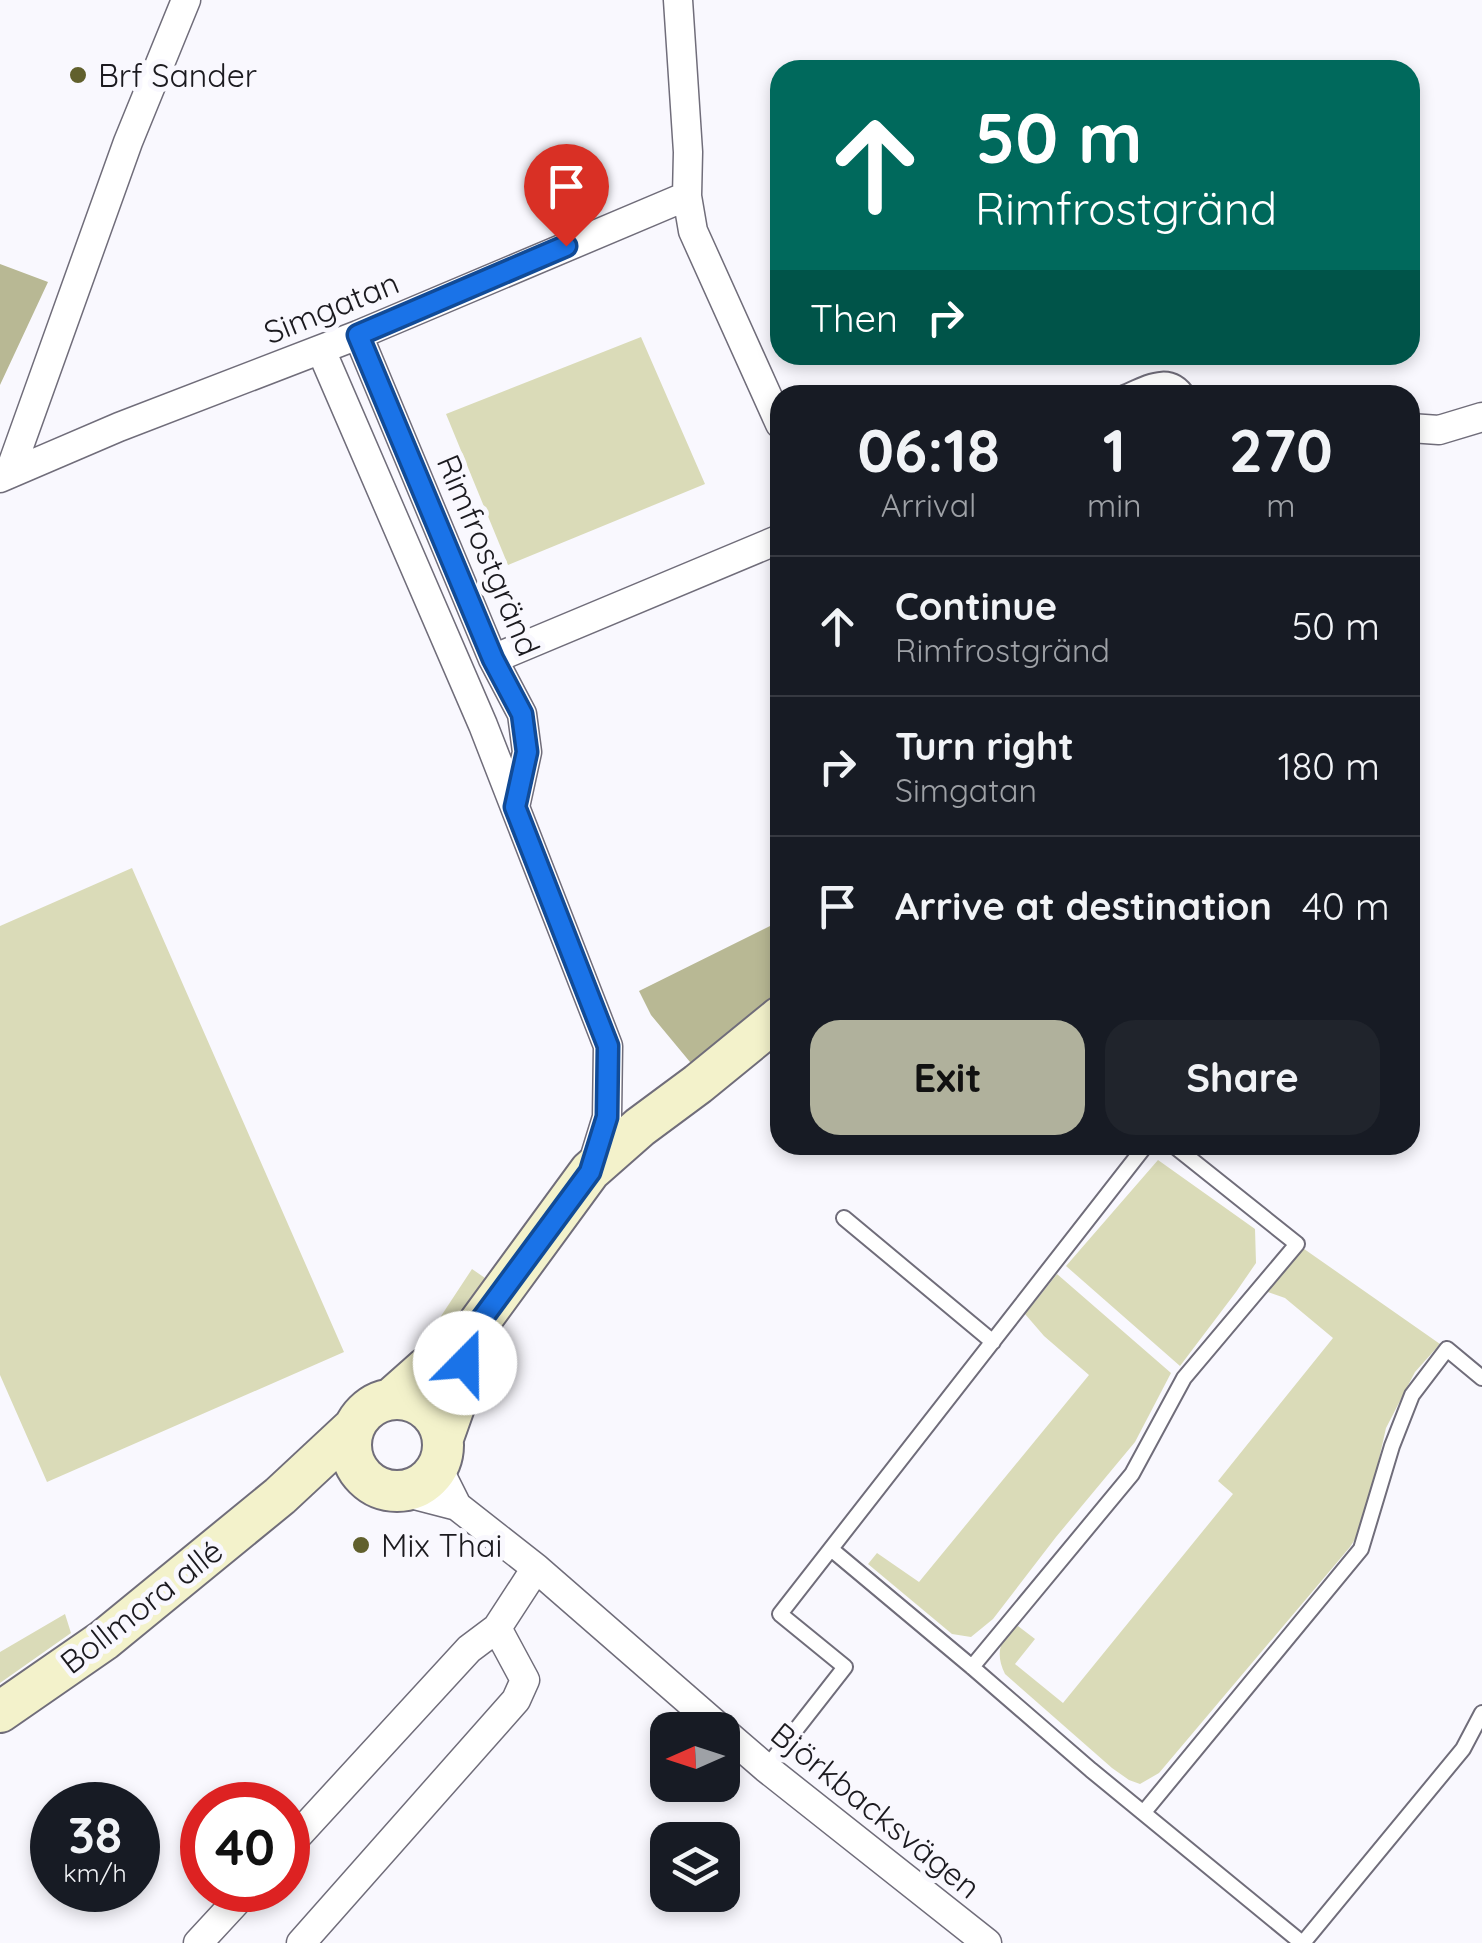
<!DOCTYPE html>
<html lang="en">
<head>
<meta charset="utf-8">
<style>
  :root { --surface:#171b24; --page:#20242c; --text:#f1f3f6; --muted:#9ea1a6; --line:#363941; --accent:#b0b19c }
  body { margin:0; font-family:Quicksand,sans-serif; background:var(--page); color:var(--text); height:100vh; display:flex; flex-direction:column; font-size:38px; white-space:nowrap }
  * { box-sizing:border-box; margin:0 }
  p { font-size:32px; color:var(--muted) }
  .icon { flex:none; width:55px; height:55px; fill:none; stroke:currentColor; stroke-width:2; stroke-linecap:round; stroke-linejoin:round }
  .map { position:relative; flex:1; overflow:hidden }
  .drawer { position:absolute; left:770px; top:385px; width:650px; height:770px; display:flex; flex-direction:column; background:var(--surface); border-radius:30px; box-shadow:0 5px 15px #0003 }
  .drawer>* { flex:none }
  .hud { position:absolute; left:770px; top:60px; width:650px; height:305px; border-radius:30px; box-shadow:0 5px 15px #0003; background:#00695c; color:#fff; overflow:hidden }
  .needle { width:65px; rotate:267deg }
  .fabs { position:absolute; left:650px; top:1712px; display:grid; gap:20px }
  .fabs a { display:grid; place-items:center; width:90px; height:90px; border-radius:20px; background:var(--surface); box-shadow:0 5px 15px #0003; font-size:50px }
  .speed { position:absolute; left:30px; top:1782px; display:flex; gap:20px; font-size:50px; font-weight:700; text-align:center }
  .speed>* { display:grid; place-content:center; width:130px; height:130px; border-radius:50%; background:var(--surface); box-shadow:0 5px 15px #0003; line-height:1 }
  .speed small { font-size:25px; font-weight:400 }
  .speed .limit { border:15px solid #d22; background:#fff; color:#111 }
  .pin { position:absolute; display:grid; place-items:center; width:85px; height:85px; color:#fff; margin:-102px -42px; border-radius:50% 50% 50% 0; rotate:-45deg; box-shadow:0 0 10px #0007 }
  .pin .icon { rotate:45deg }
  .me { position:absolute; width:110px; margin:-55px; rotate:22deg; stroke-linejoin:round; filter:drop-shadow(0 0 8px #0008) }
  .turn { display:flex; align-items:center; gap:35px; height:210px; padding:0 40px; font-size:45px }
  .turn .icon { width:130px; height:130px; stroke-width:2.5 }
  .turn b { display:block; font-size:70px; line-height:85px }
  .then { display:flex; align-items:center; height:95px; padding:0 40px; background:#0003; gap:20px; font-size:38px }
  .eta { display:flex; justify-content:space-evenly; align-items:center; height:170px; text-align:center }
  .eta b { font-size:60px; font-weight:700; line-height:70px }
  .action { display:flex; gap:20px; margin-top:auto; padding:20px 40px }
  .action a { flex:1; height:115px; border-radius:30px; background:var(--accent); color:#111; font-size:40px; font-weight:700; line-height:115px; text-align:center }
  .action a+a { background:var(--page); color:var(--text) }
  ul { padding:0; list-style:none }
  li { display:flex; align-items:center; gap:30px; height:140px; padding:0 40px; border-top:2px solid var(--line) }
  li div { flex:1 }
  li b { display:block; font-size:38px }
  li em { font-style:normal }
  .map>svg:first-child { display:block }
  .green { fill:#dadbb8 }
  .forest { fill:#b8b894 }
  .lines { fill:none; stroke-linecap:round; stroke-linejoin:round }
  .lane-casing { stroke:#706d7a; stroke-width:18 }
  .street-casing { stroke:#706d7a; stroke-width:31 }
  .secondary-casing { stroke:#706d7a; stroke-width:44 }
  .lane { stroke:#fff; stroke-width:14 }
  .street { stroke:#fff; stroke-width:28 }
  .secondary { stroke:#f3f2cb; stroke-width:40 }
  .route-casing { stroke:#114b97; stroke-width:25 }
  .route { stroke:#1a73e8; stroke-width:18 }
  .poi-dot { fill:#61602d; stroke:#f9f8fe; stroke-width:4 }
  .labels { text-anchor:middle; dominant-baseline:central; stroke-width:10; stroke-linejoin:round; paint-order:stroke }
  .poi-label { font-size:32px; fill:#1b1a1f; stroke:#f9f8fe; text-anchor:start }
  .street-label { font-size:32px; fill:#1b1a1f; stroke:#f9f8fe }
</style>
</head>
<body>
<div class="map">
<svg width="1482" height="1943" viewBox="0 0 1482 1943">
  <rect width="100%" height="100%" fill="#f9f8fe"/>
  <!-- green -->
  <path class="green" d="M 641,337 L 705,484 L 508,565 L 446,414 Z
    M 132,868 L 344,1352 L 47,1482 L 0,1375 L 0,926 Z
    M 1158,1160 L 1255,1229 L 1256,1263 L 1236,1292 L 1180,1366 L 1066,1266 Z
    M 1297,1244 L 1440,1344 L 1415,1372 L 1386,1428 L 1368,1508 L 1359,1533 L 1350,1547 L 1159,1773 L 1140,1784 L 1129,1780 L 1112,1768 L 1005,1674 C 995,1654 999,1638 1018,1626 L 1035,1639 L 1015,1664 L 1063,1703 L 1233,1494 L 1218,1481 L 1333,1338 L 1285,1298 L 1265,1291 Z
    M 472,1269 L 485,1278 L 445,1333 L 421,1351 L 422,1345 Z
    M 1057,1274 L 1171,1373 L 1135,1442 L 1056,1537 L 993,1619 L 971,1637 L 952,1634 L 868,1564 L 877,1553 L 919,1582 L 1089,1375 L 1044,1336 L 1025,1314 Z
    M 65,1614 L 71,1633 L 0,1683 L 0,1652 Z"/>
  <!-- forest -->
  <path class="forest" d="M 0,264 L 48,282 L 0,385 Z
    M 780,921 L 780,996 L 695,1068 L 651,1015 L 639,991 Z"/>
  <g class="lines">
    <defs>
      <path id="lane" d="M 1119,395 C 1144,385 1170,366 1188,395
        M 844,1218 L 993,1342
        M 831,1549 L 972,1667 L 1091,1770 L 1302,1943
        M 972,1667 L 1132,1474 L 1184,1378 L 1297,1244 L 1173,1145
        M 766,1768 L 845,1667 L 780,1614 L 1146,1145
        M 1144,1812 L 1361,1549 L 1392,1446 L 1412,1395 L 1447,1349 L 1482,1378
        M 1303,1943 L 1463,1749 L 1482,1713"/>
      <path id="street" d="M 678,0 L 688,152 L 687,196 L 693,231 L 780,424
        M 358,335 L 493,659 L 522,714 L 527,752 L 515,807
        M 321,350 L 483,725 L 608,1046 L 607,1117 L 591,1169
        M 1410,428 L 1439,430 L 1482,417
        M 9,474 L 128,142 L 186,0
        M 0,478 L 119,427 L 358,335 L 687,196
        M 493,659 L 780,539
        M 438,1468 L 457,1506
        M 403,1492 L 457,1506 L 536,1568 L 722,1730
        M 722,1730 L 766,1768 L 987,1943
        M 288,1846 L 469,1649 L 497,1628 L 536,1568
        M 198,1943 L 247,1890
        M 301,1943 L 516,1700 L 525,1680 L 497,1628"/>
      <path id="secondary" d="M351 1445a46 46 0 1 1 92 0a46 46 0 1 1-92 0Z
        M 391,1399 L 426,1368 L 470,1335 L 590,1171 L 640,1127 L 698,1084 L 780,1017
        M 443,1438 L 460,1390 L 470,1335
        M 0,1712 L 104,1640 L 280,1496 L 353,1428"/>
    </defs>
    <!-- lane casing -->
    <use href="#lane" class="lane-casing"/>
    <!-- street casing -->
    <use href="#street" class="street-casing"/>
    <!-- secondary casing -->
    <use href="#secondary" class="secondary-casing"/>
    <!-- lane -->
    <use href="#lane" class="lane"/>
    <!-- street -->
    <use href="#street" class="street"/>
    <!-- secondary -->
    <use href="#secondary" class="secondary"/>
  </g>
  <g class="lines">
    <defs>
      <path id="route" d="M 465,1363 L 470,1335 L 590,1172 L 607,1117 L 608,1046 L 515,807 L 527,752 L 522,714 L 493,659 L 358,335 L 566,246"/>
    </defs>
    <!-- route casing -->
    <use href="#route" class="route-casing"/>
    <!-- route -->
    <use href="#route" class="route"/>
  </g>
  <!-- markers -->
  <g class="poi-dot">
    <circle cx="78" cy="75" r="10"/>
    <circle cx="361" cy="1545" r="10"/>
  </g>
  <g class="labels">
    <!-- poi labels -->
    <g class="poi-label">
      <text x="98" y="75">Brf Sander</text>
      <text x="381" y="1545">Mix Thai</text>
    </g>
    <!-- street labels -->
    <g class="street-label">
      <text transform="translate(331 307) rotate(-22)">Simgatan</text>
      <text transform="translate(489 555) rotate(67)">Rimfrostgränd</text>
      <text transform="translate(141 1606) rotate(-38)">Bollmora allé</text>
      <text transform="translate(876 1810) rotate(39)">Björkbacksvägen</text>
    </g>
  </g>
</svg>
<div class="fabs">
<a><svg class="needle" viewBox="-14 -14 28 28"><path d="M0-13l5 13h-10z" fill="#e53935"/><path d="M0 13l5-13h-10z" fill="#9ea1a6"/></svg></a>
<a><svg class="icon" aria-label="layers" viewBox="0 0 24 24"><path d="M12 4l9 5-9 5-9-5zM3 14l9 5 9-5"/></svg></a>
</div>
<div class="speed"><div>38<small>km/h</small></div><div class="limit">40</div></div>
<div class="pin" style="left:566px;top:246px;background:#d93025"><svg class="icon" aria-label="arrive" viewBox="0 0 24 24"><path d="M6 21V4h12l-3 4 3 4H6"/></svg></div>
<svg class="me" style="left:465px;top:1363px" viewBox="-20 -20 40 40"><circle r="19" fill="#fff"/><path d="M0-13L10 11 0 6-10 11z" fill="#1a73e8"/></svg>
<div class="hud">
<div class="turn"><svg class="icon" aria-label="ahead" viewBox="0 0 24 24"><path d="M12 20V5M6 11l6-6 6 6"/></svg><div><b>50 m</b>Rimfrostgränd</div></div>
<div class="then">Then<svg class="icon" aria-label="right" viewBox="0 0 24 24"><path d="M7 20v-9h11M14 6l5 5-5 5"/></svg></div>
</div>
<section class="drawer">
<div class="eta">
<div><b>06:18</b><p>Arrival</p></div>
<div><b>1</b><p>min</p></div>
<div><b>270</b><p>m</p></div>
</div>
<ul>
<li><svg class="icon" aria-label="ahead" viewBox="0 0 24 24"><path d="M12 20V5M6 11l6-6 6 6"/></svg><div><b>Continue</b><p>Rimfrostgränd</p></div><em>50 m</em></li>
<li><svg class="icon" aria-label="right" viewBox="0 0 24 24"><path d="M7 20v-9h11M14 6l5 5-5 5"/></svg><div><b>Turn right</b><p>Simgatan</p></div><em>180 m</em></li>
<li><svg class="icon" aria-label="arrive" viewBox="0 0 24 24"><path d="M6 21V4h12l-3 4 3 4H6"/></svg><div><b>Arrive at destination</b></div><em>40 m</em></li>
</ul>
<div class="action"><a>Exit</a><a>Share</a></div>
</section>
</div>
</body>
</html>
